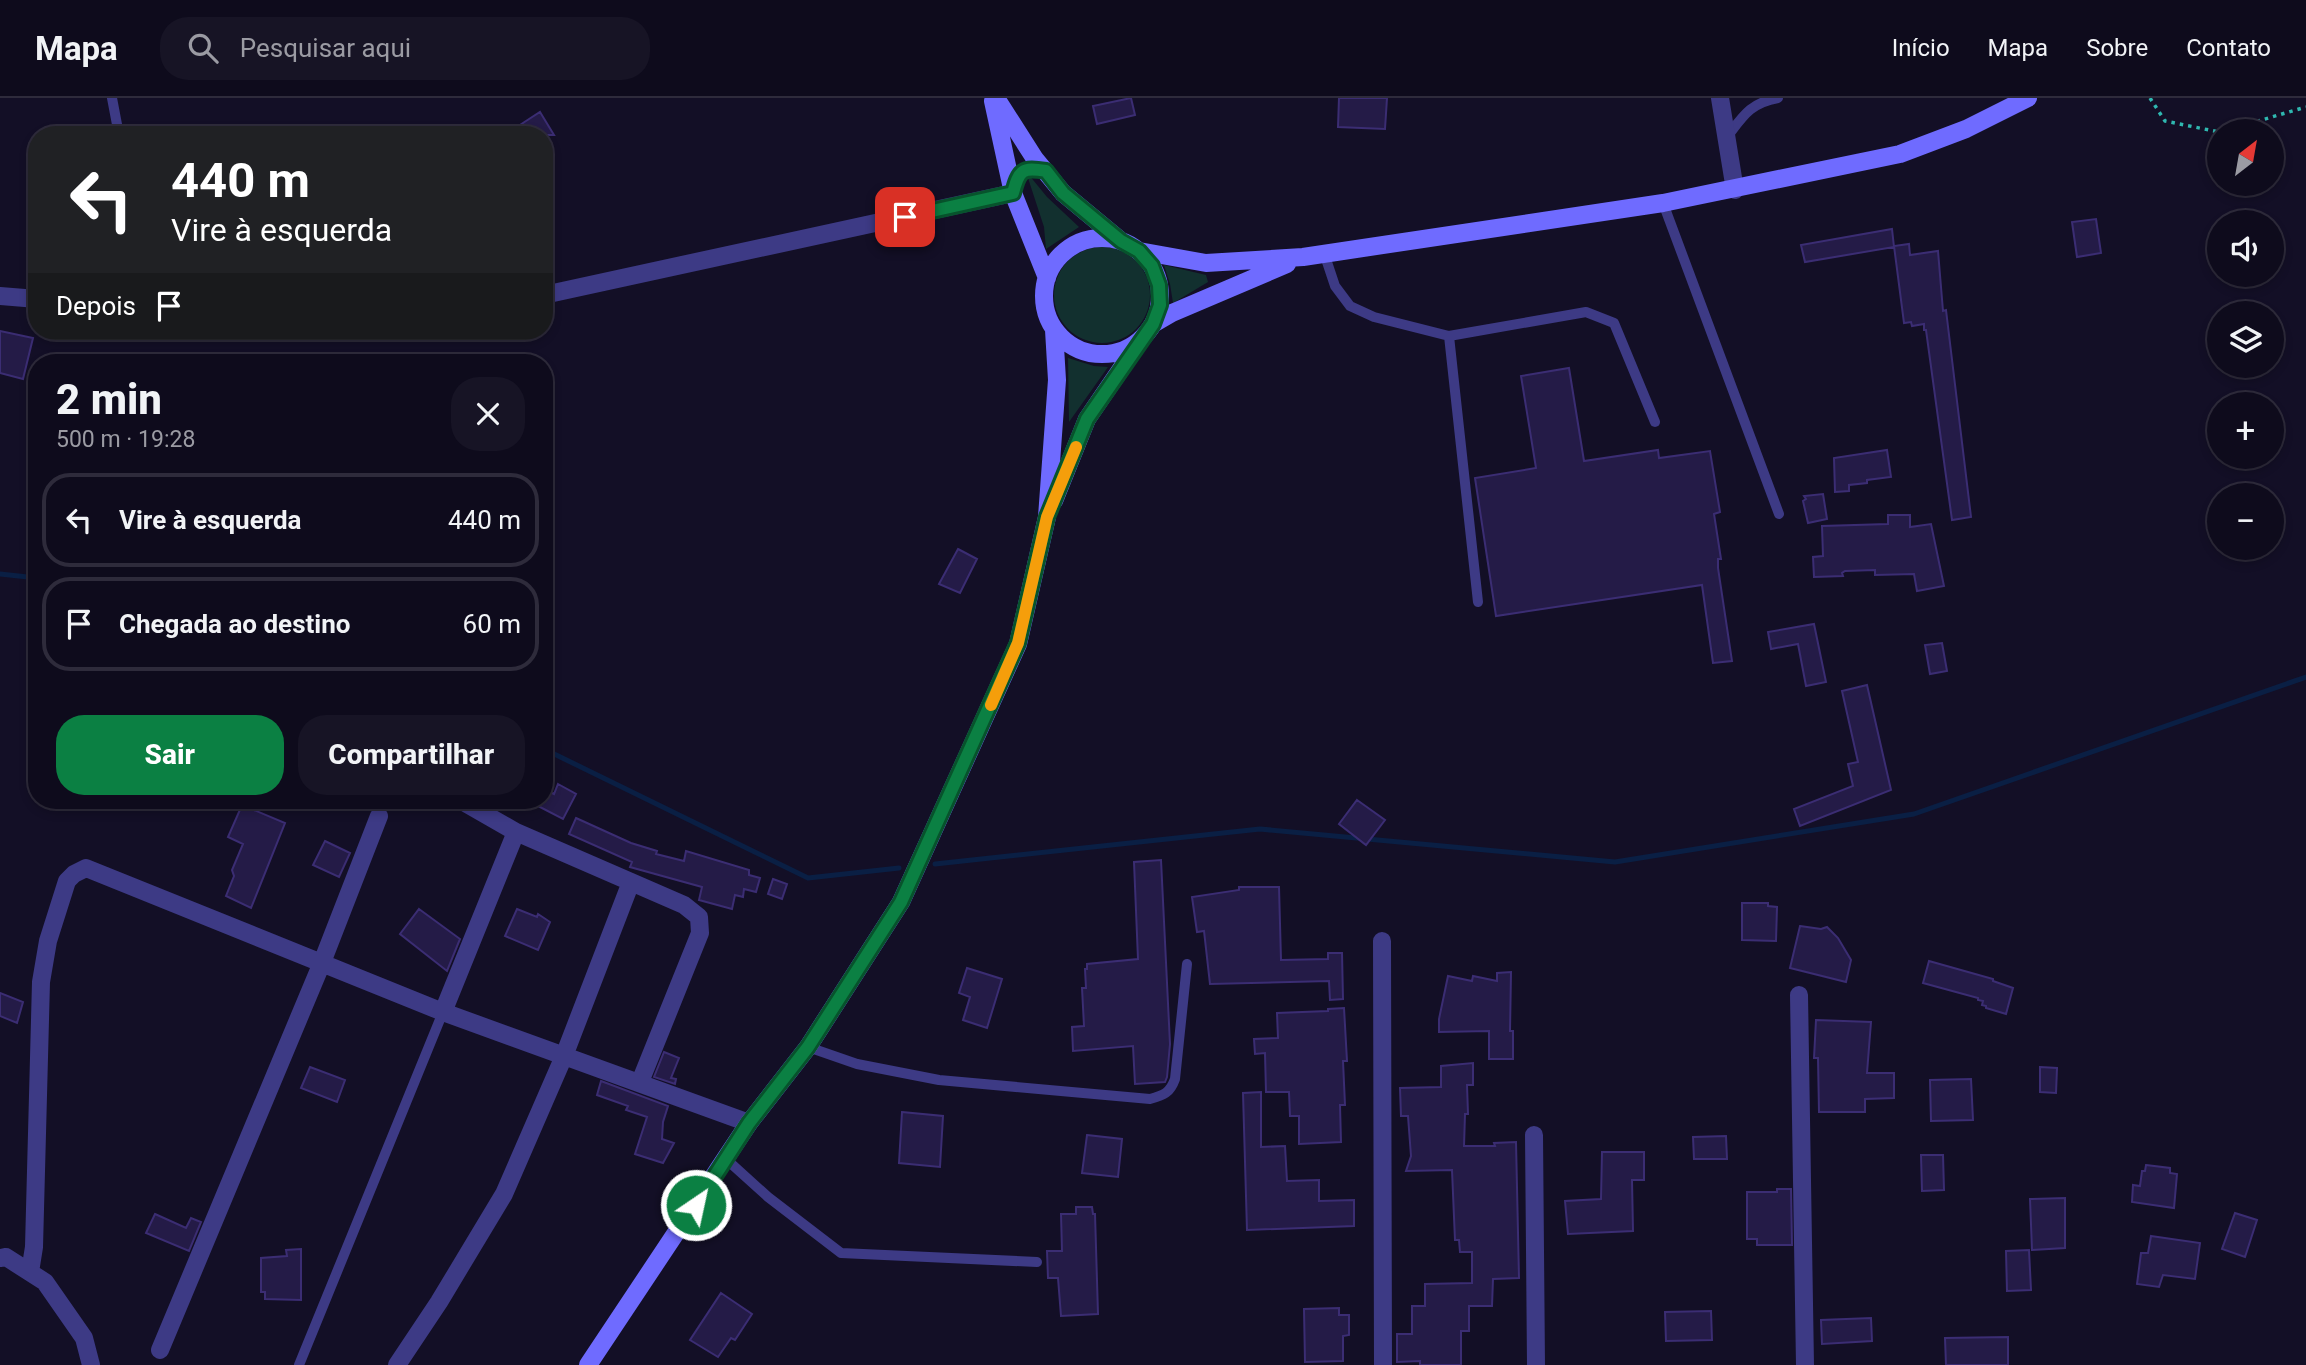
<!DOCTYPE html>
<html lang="pt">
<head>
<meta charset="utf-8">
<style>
  :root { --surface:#0e0b1c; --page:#171425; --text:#f1f3f6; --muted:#9b9ba3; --line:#2e2b3b; --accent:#0b8043 }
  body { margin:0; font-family:Roboto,sans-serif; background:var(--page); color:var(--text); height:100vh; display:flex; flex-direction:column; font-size:26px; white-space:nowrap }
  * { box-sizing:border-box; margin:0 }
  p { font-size:23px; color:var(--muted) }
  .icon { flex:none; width:38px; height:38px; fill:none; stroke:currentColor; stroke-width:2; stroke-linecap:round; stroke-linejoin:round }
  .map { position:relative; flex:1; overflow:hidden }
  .panel { position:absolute; left:28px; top:256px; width:525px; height:455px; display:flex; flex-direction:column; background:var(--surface); border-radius:28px; box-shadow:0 4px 10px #0003,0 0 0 2px var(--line) }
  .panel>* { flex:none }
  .top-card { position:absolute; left:28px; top:28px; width:525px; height:214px; border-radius:28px; box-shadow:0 4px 10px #0003,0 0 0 2px var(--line); background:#202124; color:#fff; overflow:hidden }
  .needle { width:46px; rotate:31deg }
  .buttons { position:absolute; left:2207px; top:21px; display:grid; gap:14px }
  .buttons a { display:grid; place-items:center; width:77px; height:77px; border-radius:50%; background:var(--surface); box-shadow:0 4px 10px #0003,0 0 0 2px var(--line); font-size:35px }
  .pin { position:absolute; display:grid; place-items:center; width:60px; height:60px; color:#fff; margin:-30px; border-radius:14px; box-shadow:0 4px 10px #0006 }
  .me { position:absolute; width:77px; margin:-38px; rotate:34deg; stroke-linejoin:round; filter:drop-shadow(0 0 5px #0008) }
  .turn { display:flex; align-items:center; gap:24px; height:147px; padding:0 28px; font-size:32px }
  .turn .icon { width:91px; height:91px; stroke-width:2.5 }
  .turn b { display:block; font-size:49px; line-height:60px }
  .then { display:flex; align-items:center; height:66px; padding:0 28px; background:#0003; gap:14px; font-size:26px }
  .round { display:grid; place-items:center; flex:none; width:74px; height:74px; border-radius:28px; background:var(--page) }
  .summary { display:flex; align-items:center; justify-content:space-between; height:119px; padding:0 28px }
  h1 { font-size:42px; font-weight:800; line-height:52px }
  .primary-button { display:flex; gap:14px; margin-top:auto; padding:14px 28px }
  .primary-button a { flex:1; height:80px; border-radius:28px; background:var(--accent); color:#fff; font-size:28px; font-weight:800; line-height:80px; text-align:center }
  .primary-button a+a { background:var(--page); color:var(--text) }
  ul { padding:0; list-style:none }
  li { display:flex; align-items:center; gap:21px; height:94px; margin:0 14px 10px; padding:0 14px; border:4px solid var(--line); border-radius:28px }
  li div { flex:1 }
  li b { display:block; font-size:26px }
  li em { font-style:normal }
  header { display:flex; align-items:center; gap:42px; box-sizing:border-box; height:98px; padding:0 35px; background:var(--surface); border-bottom:2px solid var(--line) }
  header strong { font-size:33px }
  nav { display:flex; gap:38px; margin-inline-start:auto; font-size:24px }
  .search { width:490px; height:63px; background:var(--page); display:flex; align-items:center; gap:18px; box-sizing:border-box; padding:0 24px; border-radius:28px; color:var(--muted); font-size:26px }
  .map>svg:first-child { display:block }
  .green { fill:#12302f }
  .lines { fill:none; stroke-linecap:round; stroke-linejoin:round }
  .stream { stroke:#0a1f44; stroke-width:5 }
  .building { fill:#241b47; stroke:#3b2d73; stroke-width:2 }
  .path { stroke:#2fb8b0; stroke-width:3.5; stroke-dasharray:3.5 5; stroke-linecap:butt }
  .lane { stroke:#3d3a85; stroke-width:10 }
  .street { stroke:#3d3a85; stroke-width:18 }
  .secondary { stroke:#6f6bff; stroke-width:18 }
  .route-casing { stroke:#07532c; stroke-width:18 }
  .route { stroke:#0b8043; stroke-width:12 }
  .slow { stroke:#f59e0b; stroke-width:12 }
</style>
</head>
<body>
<header>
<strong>Mapa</strong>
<div class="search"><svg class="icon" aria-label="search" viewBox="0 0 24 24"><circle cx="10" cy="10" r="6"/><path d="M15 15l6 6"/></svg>Pesquisar aqui</div>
<nav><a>Início</a><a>Mapa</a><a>Sobre</a><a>Contato</a></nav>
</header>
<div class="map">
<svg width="2306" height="1267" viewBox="0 0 2306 1267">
  <rect width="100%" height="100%" fill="#130f26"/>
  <!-- green -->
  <path class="green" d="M 1027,77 L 1029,77 L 1047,99 L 1079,129 L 1046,151 L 1044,129 Z
    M1054 197a48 48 0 1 1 96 0a48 48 0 1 1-96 0Z
    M 1164,167 L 1206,177 L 1208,184 L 1173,205 L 1170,186 Z
    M 1068,260 L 1094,268 L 1108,269 L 1069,324 Z"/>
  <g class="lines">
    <!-- stream -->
    <path class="stream" d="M 0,476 L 37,480
      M 544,651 L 808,780 L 899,770
      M 935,766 L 1260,731 L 1615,764 L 1914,716 L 2306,579"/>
  </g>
  <!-- building -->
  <path class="building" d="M 1131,0 L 1135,17 L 1097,26 L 1093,8 Z
    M 1339,0 L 1387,0 L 1385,31 L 1338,29 Z
    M 540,14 L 554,37 L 505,37 L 526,23 Z
    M 2096,121 L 2101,155 L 2077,159 L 2072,124 Z
    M 1892,131 L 1894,149 L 1805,164 L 1801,147 Z
    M 1909,146 L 1910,157 L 1938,153 L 1943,213 L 1946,212 L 1971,419 L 1952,422 L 1926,232 L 1924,232 L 1924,226 L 1912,228 L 1911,224 L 1904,225 L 1894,148 Z
    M 0,233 L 33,240 L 23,281 L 0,275 Z
    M 1569,270 L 1584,363 L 1658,352 L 1659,360 L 1710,353 L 1720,414 L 1714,416 L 1721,461 L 1718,461 L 1718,470 L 1732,563 L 1713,565 L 1702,487 L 1496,518 L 1475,380 L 1536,370 L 1521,278 Z
    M 1887,352 L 1891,379 L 1867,382 L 1867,385 L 1849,387 L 1849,393 L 1835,394 L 1834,360 Z
    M 1823,396 L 1827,421 L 1808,425 L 1803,403 L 1806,401 L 1804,398 Z
    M 1888,417 L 1910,417 L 1910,429 L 1931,426 L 1944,488 L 1917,493 L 1914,476 L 1875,477 L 1875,472 L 1845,473 L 1842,475 L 1843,478 L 1814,479 L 1813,459 L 1823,458 L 1822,428 L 1888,426 Z
    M 958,451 L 977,461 L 960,495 L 939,486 Z
    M 1814,526 L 1826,584 L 1806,588 L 1798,546 L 1771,551 L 1768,534 Z
    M 1942,545 L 1947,573 L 1930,576 L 1925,547 Z
    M 1867,587 L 1891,692 L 1800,728 L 1794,711 L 1853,688 L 1848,666 L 1858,664 L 1842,593 Z
    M 558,686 L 576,696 L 563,721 L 538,708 L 541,702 L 544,702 L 546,692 L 554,696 Z
    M 1357,702 L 1385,722 L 1366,747 L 1339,726 Z
    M 242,707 L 285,725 L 251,810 L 226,798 L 234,778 L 232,772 L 243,746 L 228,739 Z
    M 576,720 L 631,745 L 657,753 L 656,756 L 684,763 L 686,753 L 749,772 L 749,777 L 760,780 L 756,794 L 744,791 L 743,799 L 735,797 L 732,811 L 699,802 L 702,789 L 630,769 L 632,764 L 569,736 Z
    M 325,743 L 350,755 L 339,779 L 313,767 Z
    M 1161,762 L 1170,946 L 1167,979 L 1165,984 L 1135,986 L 1133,948 L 1073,953 L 1072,929 L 1084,928 L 1082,890 L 1086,890 L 1085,871 L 1087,871 L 1087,866 L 1138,861 L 1134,764 Z
    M 773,781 L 787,786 L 782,801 L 768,796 Z
    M 1239,789 L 1279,789 L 1281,862 L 1328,861 L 1328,855 L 1342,855 L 1343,901 L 1330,902 L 1329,883 L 1210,886 L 1204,833 L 1197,834 L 1192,799 L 1239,792 Z
    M 1742,805 L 1768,805 L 1768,808 L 1777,809 L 1776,843 L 1742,842 Z
    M 419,811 L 460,841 L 447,873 L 400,836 Z
    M 517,811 L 537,819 L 538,816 L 550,824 L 538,852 L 505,838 Z
    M 1800,828 L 1821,831 L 1827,829 L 1838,840 L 1851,862 L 1846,884 L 1790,870 Z
    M 1929,863 L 1993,881 L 1993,883 L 2013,890 L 2006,916 L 1986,910 L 1986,908 L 1982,907 L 1983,903 L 1978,902 L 1978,900 L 1923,885 Z
    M 967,870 L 1002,881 L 987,930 L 963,922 L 970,899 L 959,895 Z
    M 1511,874 L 1510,933 L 1513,933 L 1513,961 L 1489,961 L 1489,933 L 1439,934 L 1439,921 L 1448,878 L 1472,883 L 1473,878 L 1497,883 L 1497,875 Z
    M 0,895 L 23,904 L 17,925 L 0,918 Z
    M 1344,910 L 1347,963 L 1343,963 L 1345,1007 L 1340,1007 L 1341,1044 L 1299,1046 L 1299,1018 L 1290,1018 L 1289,994 L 1266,994 L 1265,955 L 1255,956 L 1254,941 L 1278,940 L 1277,915 L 1328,913 L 1328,911 Z
    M 1816,922 L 1871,924 L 1867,975 L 1894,975 L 1894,1000 L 1865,1001 L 1865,1014 L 1819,1014 L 1818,960 L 1814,960 Z
    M 664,954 L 679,960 L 671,980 L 676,981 L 675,986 L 654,979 Z
    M 1473,965 L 1473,987 L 1467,987 L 1468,1016 L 1465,1016 L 1464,1048 L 1495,1048 L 1494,1045 L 1516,1044 L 1519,1180 L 1493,1181 L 1492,1208 L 1469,1208 L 1469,1233 L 1461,1233 L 1461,1267 L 1420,1267 L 1420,1263 L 1397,1264 L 1397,1236 L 1412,1236 L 1412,1208 L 1425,1208 L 1425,1186 L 1472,1185 L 1472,1154 L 1460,1154 L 1459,1142 L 1455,1142 L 1452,1072 L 1406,1073 L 1411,1058 L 1408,1018 L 1401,1018 L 1400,990 L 1441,989 L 1441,968 Z
    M 310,969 L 345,982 L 337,1004 L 301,990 Z
    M 2040,969 L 2057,970 L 2056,995 L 2040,994 Z
    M 1971,981 L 1973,1022 L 1931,1023 L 1930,982 Z
    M 601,983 L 668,1008 L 663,1024 L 662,1041 L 674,1045 L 663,1065 L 635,1056 L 647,1019 L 626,1012 L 628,1008 L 597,997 Z
    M 1261,994 L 1261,1049 L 1285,1048 L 1287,1083 L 1319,1082 L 1319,1103 L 1354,1102 L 1354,1128 L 1247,1132 L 1243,995 Z
    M 902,1014 L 943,1018 L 940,1069 L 899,1065 Z
    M 1087,1037 L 1122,1041 L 1118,1079 L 1082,1075 Z
    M 1726,1038 L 1727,1061 L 1694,1061 L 1693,1039 Z
    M 1602,1054 L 1644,1054 L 1644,1082 L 1632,1082 L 1633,1133 L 1568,1136 L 1565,1103 L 1601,1101 Z
    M 1921,1057 L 1943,1057 L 1944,1092 L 1922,1093 Z
    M 2146,1067 L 2170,1070 L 2170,1075 L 2177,1076 L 2174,1110 L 2132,1104 L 2133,1087 L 2140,1088 L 2142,1073 L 2145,1073 Z
    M 1777,1091 L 1791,1091 L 1792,1147 L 1757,1147 L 1757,1141 L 1747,1141 L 1747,1094 L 1777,1094 Z
    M 2065,1100 L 2065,1150 L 2032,1152 L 2030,1101 Z
    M 1076,1109 L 1092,1109 L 1093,1116 L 1095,1116 L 1098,1216 L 1061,1218 L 1058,1180 L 1048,1180 L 1047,1153 L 1062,1153 L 1061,1116 L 1076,1116 Z
    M 2235,1115 L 2257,1122 L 2245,1159 L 2222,1151 Z
    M 155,1116 L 186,1130 L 191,1120 L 201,1124 L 189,1153 L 146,1135 Z
    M 2151,1138 L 2200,1145 L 2195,1181 L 2163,1177 L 2159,1189 L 2137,1186 L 2141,1155 L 2148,1155 Z
    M 301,1151 L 301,1202 L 265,1201 L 265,1194 L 261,1194 L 261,1160 L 287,1158 L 286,1152 Z
    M 2029,1152 L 2031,1192 L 2007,1193 L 2006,1153 Z
    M 721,1195 L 752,1216 L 735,1242 L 731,1240 L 718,1259 L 690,1242 Z
    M 1339,1210 L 1339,1217 L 1349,1217 L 1349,1237 L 1343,1238 L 1343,1263 L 1305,1264 L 1304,1211 Z
    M 1711,1213 L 1712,1242 L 1666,1243 L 1665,1214 Z
    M 1871,1220 L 1872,1243 L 1822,1246 L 1821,1222 Z
    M 2008,1239 L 2008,1267 L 1946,1267 L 1945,1240 Z"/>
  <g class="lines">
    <!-- path -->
    <path class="path" d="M 2150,0 L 2165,23 L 2219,34
      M 2224,33 L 2306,9"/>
    <!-- lane -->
    <path class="lane" d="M 112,0 L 119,37
      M 1727,39 C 1743,18 1750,5 1778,0
      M 1663,105 L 1779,416
      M 1324,155 L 1335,188 L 1350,208 L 1374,219 L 1449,238 L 1586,214 L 1614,225 L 1655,324
      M 1449,238 L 1478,504
      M 808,949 L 857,966 L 939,982 L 1150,1001 C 1164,997 1170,995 1175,981 L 1187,866
      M 726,1061 L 768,1099 L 841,1155 L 1037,1164
      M 299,1267 L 443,914"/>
    <!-- street -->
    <path class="street" d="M 1720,0 L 1735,92
      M 544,197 L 1013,95
      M 0,198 L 37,201
      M 460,702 L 516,734 L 684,807 L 699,819 L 700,835 L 640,984
      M 1382,843 L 1383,1267
      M 1799,897 L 1805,1267
      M 443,914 L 516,734
      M 1534,1037 L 1536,1267
      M 0,1160 L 6,1159 L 45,1184 L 84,1240 L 91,1267
      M 30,1174 L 34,1149 L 41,884 L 48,843 L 67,783 L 74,776 L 86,770 L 443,914 L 749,1025
      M 160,1252 L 321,867 L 379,718
      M 397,1267 L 439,1204 L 504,1096 L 564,958 L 631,784"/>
    <!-- secondary -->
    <path class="secondary" d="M 996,0 L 1035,61 L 1063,95 L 1121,143
      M 993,3 L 1013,95 L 1047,180
      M1044 198a58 58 0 1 1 116 0a58 58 0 1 1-116 0Z
      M 1139,153 L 1206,165 L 1303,159 L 1663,105 L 1900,56 L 1966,31 L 2028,0
      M 1153,226 L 1172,215 L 1287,166
      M 1054,403 L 1087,321 L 1138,246
      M 588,1267 L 749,1025 L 808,949 L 901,804 L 1018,546 L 1047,419 L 1057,282 L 1054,232"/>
  </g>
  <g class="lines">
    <defs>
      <path id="route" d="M 696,1107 L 749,1025 L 808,949 L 901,804 L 1018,545 L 1047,419 L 1087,321 L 1153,226 L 1160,207 L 1159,187 L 1152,168 L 1139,153 L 1121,143 L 1063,95 L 1046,73 C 1022,69 1019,72 1013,95 L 905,119"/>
    </defs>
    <!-- route casing -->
    <use href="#route" class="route-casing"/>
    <!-- route -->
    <use href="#route" class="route"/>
    <!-- slow -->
    <path class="slow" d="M 991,607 L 1018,545 L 1047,419 L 1076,349"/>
  </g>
</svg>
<div class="buttons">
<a><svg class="needle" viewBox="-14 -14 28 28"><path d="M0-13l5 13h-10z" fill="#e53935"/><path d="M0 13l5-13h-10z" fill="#9b9ba3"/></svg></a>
<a><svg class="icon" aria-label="sound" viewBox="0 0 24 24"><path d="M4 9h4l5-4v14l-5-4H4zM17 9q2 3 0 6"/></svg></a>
<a><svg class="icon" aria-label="layers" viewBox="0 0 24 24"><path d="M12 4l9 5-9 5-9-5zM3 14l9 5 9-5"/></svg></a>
<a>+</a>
<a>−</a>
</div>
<div class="pin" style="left:905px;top:119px;background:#d93025"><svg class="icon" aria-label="arrive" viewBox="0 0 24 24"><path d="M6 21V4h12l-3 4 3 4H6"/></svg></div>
<svg class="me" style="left:696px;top:1107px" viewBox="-20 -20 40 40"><circle r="17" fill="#0b8043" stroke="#fff" stroke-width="3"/><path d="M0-11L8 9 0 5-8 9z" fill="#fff"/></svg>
<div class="top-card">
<div class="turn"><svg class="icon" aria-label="left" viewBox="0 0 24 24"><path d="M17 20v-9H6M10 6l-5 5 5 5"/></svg><div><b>440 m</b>Vire à esquerda</div></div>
<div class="then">Depois<svg class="icon" aria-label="arrive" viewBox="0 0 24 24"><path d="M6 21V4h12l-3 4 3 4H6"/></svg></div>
</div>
<section class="panel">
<div class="summary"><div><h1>2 min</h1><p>500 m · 19:28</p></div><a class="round"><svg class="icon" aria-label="close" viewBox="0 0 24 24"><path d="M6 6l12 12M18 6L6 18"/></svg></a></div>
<ul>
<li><svg class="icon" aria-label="left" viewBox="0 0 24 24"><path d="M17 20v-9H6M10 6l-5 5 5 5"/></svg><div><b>Vire à esquerda</b></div><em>440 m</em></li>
<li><svg class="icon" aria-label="arrive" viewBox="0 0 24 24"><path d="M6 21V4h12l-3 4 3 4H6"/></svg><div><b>Chegada ao destino</b></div><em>60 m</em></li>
</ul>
<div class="primary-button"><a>Sair</a><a>Compartilhar</a></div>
</section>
</div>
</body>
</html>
